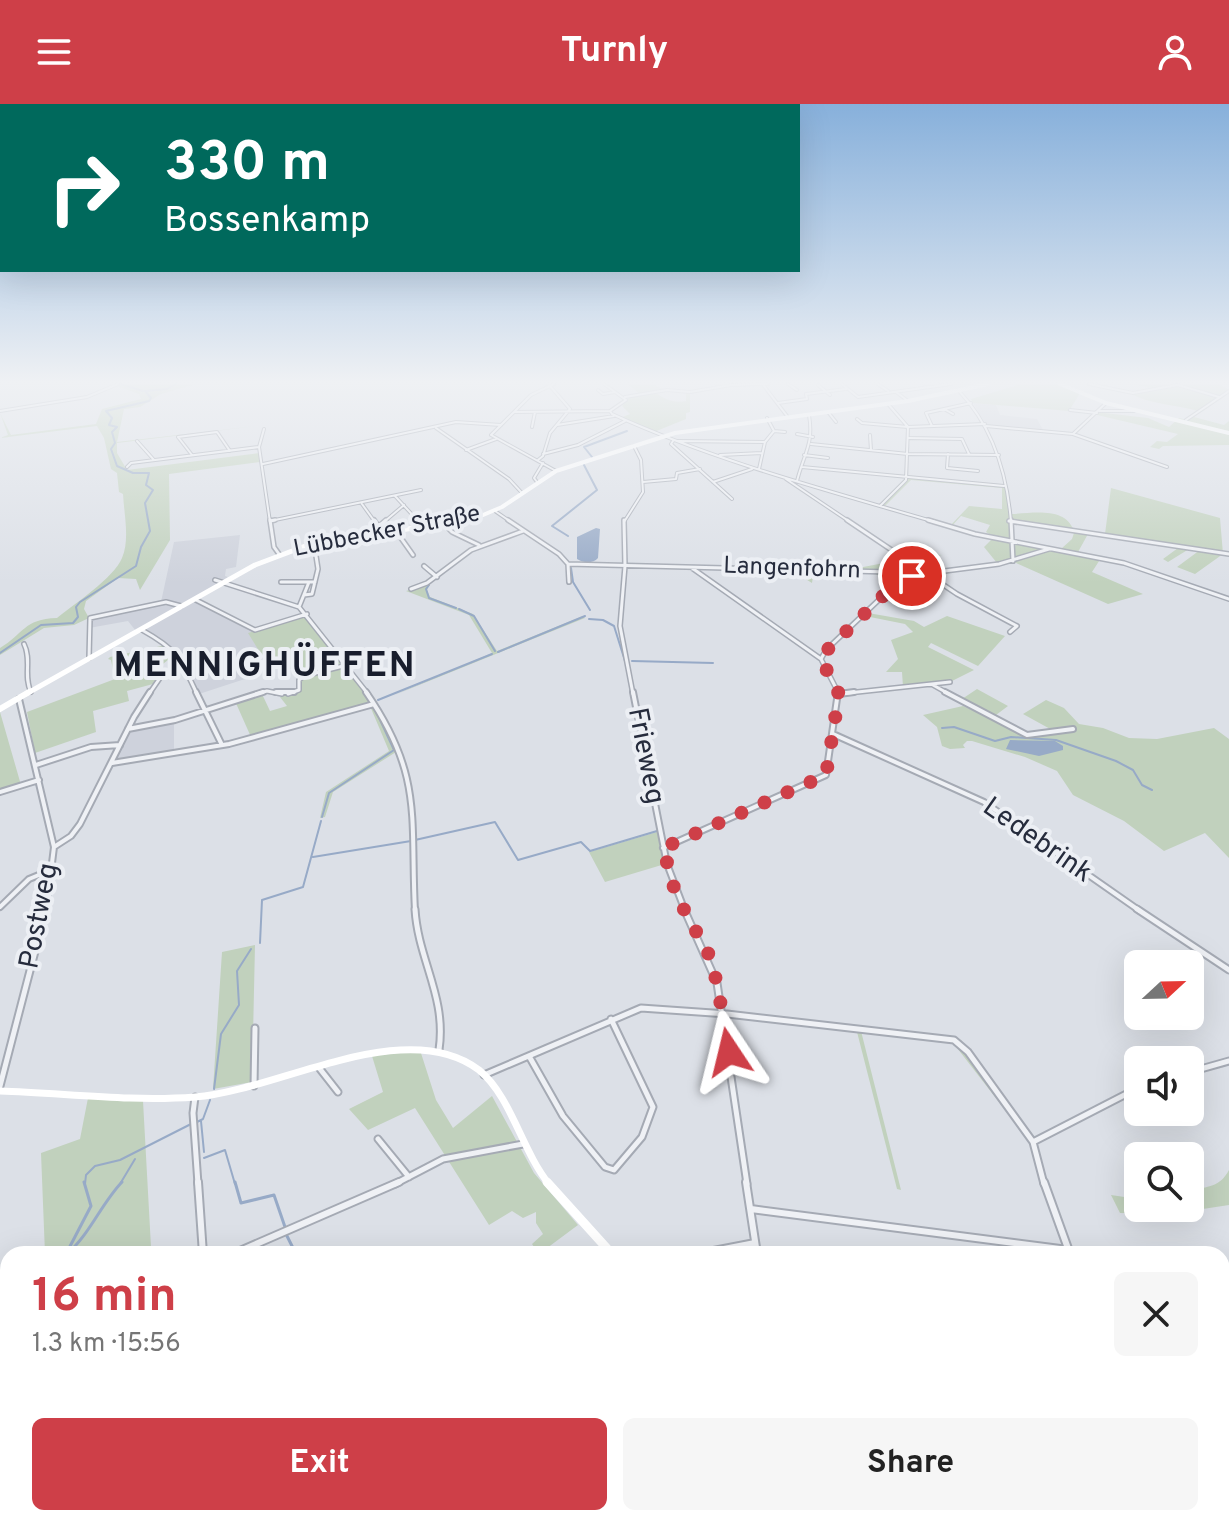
<!DOCTYPE html>
<html lang="en">
<head>
<meta charset="utf-8">
<style>
  :root { --surface:#fff; --page:#f6f6f6; --text:#222; --muted:#767676; --accent:#ce3f48 }
  body { margin:0; font-family:Overpass,sans-serif; background:var(--page); color:var(--text); height:100vh; display:flex; flex-direction:column; font-size:30px; white-space:nowrap }
  * { box-sizing:border-box; margin:0 }
  p { font-size:26px; color:var(--muted) }
  .icon { flex:none; width:44px; height:44px; fill:none; stroke:currentColor; stroke-width:2; stroke-linecap:round; stroke-linejoin:round }
  .map { position:relative; flex:1; overflow:hidden }
  .sheet { position:absolute; left:0px; top:1142px; width:1230px; height:280px; display:flex; flex-direction:column; background:var(--surface); border-radius:24px 24px 0 0; box-shadow:0 8px 32px #0002 }
  .sheet>* { flex:none }
  .guide { position:absolute; left:0px; top:0px; width:800px; height:168px; box-shadow:0 8px 32px #0002; background:#00695c; color:#fff; overflow:hidden }
  .needle { width:52px; rotate:68deg }
  .fabs { position:absolute; left:1124px; top:846px; display:grid; gap:16px }
  .fabs a { display:grid; place-items:center; width:80px; height:80px; border-radius:12px; background:var(--surface); box-shadow:0 8px 32px #0002; font-size:40px }
  .pin { position:absolute; display:grid; place-items:center; width:68px; height:68px; color:#fff; margin:-34px; border:4px solid #fff; border-radius:50%; box-shadow:0 2px 8px #0007 }
  .me { position:absolute; width:88px; margin:-44px; rotate:350deg; stroke-linejoin:round; filter:drop-shadow(0 0 6px #0008) }
  .turn { display:flex; align-items:center; gap:28px; height:168px; padding:0 32px; font-size:36px }
  .turn .icon { width:104px; height:104px; stroke-width:2.5 }
  .turn b { display:block; font-size:56px; line-height:68px }
  .round { display:grid; place-items:center; flex:none; width:84px; height:84px; border-radius:12px; background:var(--page) }
  .headline { display:flex; align-items:center; justify-content:space-between; height:136px; padding:0 32px }
  h1 { font-size:48px; font-weight:700; line-height:60px; color:var(--accent) }
  .primary-button { display:flex; gap:16px; margin-top:auto; padding:16px 32px }
  .primary-button a { flex:1; height:92px; border-radius:12px; background:var(--accent); color:#fff; font-size:32px; font-weight:700; line-height:92px; text-align:center }
  .primary-button a+a { background:var(--page); color:var(--text) }
  header { display:flex; justify-content:space-between; align-items:center; height:104px; padding:0 32px; background:var(--accent); color:#fff; font-size:36px; font-weight:700 }
  .map>svg:first-child { display:block }
  .built { fill:#ced2dc }
  .green { fill:#c1d1bd; fill-rule:evenodd }
  .water { fill:#97aac7 }
  .lines { fill:none; stroke-linecap:round; stroke-linejoin:round }
  .stream-far1 { stroke:#97aac7; stroke-width:2 }
  .stream { stroke:#97aac7; stroke-width:3 }
  .street-far4-casing { stroke:#a5aab4; stroke-width:4 }
  .street-far3-casing { stroke:#a5aab4; stroke-width:6 }
  .street-far2-casing { stroke:#a5aab4; stroke-width:8 }
  .street-far1-casing { stroke:#a5aab4; stroke-width:9 }
  .street-casing { stroke:#a5aab4; stroke-width:10 }
  .street-far4 { stroke:#eff1f5; stroke-width:2 }
  .street-far3 { stroke:#eff1f5; stroke-width:3 }
  .street-far2 { stroke:#eff1f5; stroke-width:4 }
  .street-far1 { stroke:#eff1f5; stroke-width:5 }
  .street { stroke:#eff1f5; stroke-width:6 }
  .secondary-far4 { stroke:#fff; stroke-width:4 }
  .secondary-far3 { stroke:#fff; stroke-width:5 }
  .secondary-far2 { stroke:#fff; stroke-width:6 }
  .secondary-far1 { stroke:#fff; stroke-width:7 }
  .secondary { stroke:#fff; stroke-width:9 }
  .route { stroke:#ce3f48; stroke-width:14; stroke-dasharray:0 25.2 }
  .labels { text-anchor:middle; dominant-baseline:central; stroke-width:8; stroke-linejoin:round; paint-order:stroke }
  .far-street-label { font-size:24px; fill:#262c3d; stroke:#eceff4 }
  .street-label { font-size:28px; fill:#262c3d; stroke:#eceff4 }
  .district-label { font-size:36px; font-weight:bold; letter-spacing:2px; fill:#191e2d; stroke:#eceff4 }
</style>
</head>
<body>
<header><svg class="icon" aria-label="menu" viewBox="0 0 24 24"><path d="M4 6h16M4 12h16M4 18h16"/></svg>Turnly<svg class="icon" aria-label="person" viewBox="0 0 24 24"><circle cx="12" cy="8" r="4"/><path d="M4 21q1-7 8-7t8 7"/></svg></header>
<div class="map">
<svg width="1229" height="1422" viewBox="0 0 1229 1422">
  <rect width="100%" height="100%" fill="#dce0e7"/>
  <!-- built -->
  <path class="built" d="M 973,299 L 996,301 L 1000,311 L 1037,315 L 1043,326 L 987,322 Z
    M 240,431 L 236,463 L 226,465 L 225,472 L 228,473 L 194,494 L 243,518 L 255,527 L 249,529 L 265,557 L 246,563 L 251,573 L 199,590 L 176,546 L 155,532 L 141,524 L 136,527 L 128,517 L 89,524 L 89,514 L 161,498 L 174,438 Z
    M 174,617 L 174,646 L 114,655 L 129,628 Z"/>
  <!-- green -->
  <path class="green" d="M 120,280 L 196,280 L 161,290 L 140,303 L 124,305 L 117,338 L 264,321 L 117,339 L 117,349 L 127,366 L 259,349 L 260,358 L 169,370 L 170,436 L 140,486 L 136,475 L 118,474 L 86,497 L 84,505 L 89,514 L 74,521 L 44,524 L 0,551 L 0,544 C 24,530 23,515 57,514 C 74,500 114,474 122,454 C 130,436 124,410 123,390 L 119,388 L 117,369 L 111,365 L 104,334 L 97,322 L 0,334 L 8,331 L 0,309 L 11,331 L 96,320 L 102,305 L 141,295 L 139,290 L 117,282 Z
    M 628,280 L 652,280 L 664,286 L 654,288 C 663,294 673,300 686,297 L 686,289 L 690,289 L 690,308 L 686,309 L 686,315 L 654,328 L 620,314 L 630,310 L 622,302 L 630,293 L 640,290 Z
    M 1021,280 L 1062,280 L 1080,289 L 1069,307 L 973,299 L 971,295 Z
    M 1132,280 L 1220,280 L 1229,286 L 1198,307 C 1174,300 1152,301 1131,290 L 1157,285 Z
    M 1096,308 L 1148,314 L 1169,323 L 1179,314 L 1188,316 L 1194,313 L 1224,321 L 1229,317 L 1229,341 L 1163,342 L 1159,345 L 1150,343 L 1157,337 L 1167,338 L 1178,330 L 1093,310 Z
    M 907,373 L 1006,382 L 1012,410 C 1036,409 1065,403 1074,427 L 1105,430 L 1111,384 L 1220,414 L 1223,450 L 1195,470 L 1177,463 L 1200,446 L 1189,445 L 1168,458 L 1163,455 L 1178,444 L 1088,430 L 1078,448 L 1141,462 L 1101,454 L 1092,468 L 1143,490 L 1108,500 L 1014,458 L 939,471 L 945,478 L 937,481 C 913,463 884,490 868,509 L 914,517 L 924,523 L 947,512 L 1005,532 L 978,562 L 931,539 L 928,543 L 974,566 L 950,578 L 903,583 L 902,568 L 886,568 L 898,555 L 891,536 L 913,528 L 905,520 L 865,512 L 818,549 L 893,480 L 874,469 L 821,468 L 813,472 L 812,479 L 788,464 L 803,465 L 803,462 L 858,464 L 884,459 L 890,467 L 927,467 L 912,457 L 923,450 L 942,451 L 916,456 L 931,467 L 997,459 L 984,443 L 994,433 L 986,428 L 990,421 L 961,412 L 950,424 L 881,403 ZM 911,376 L 1002,384 L 1002,405 L 969,402 L 950,422 L 885,402 ZM 1011,418 L 1073,428 L 1074,429 L 1072,435 L 1061,445 L 1014,437 Z
    M 430,480 L 427,486 L 430,493 L 473,510 L 497,547 L 583,512 L 585,514 L 392,592 L 492,549 L 469,511 L 406,487 Z
    M 304,511 L 372,596 L 370,600 L 251,633 L 235,597 L 262,590 L 270,607 L 287,602 L 280,593 L 291,590 L 301,583 L 297,565 L 270,565 L 248,529 Z
    M 166,541 L 170,546 L 168,556 L 159,563 L 160,569 L 153,580 L 127,587 L 129,597 L 93,607 L 96,628 L 35,649 L 27,608 L 115,575 L 111,556 L 108,555 L 110,553 Z
    M 977,585 L 1008,602 L 992,614 L 959,597 Z
    M 1046,596 L 1064,604 L 1079,620 L 1103,624 L 1129,634 L 1157,635 L 1214,624 L 1229,635 L 1229,754 L 1205,729 L 1164,747 L 1124,717 L 1073,691 L 1057,667 L 1025,653 L 972,637 L 967,637 L 963,641 L 965,644 L 950,645 L 942,642 L 937,623 L 923,611 L 963,602 L 1027,631 L 1052,626 L 1023,610 Z
    M 374,601 L 396,648 L 333,688 L 325,713 L 320,714 L 326,688 L 389,647 L 370,602 Z
    M 0,608 L 21,681 L 0,687 Z
    M 657,728 L 665,760 L 605,778 L 589,748 Z
    M 255,841 L 252,978 L 213,985 L 222,848 Z
    M 856,924 L 961,936 L 1032,1030 L 1026,1033 L 954,940 L 861,927 L 901,1086 L 897,1085 Z
    M 420,946 L 436,996 L 453,1024 L 492,992 L 534,1069 L 578,1121 L 539,1150 L 532,1140 L 543,1130 L 536,1119 L 536,1108 L 523,1114 L 512,1107 L 489,1121 L 415,1004 L 368,1026 L 349,1005 L 383,988 L 372,952 Z
    M 88,994 L 143,997 L 151,1143 L 132,1150 L 45,1150 L 41,1049 L 80,1035 Z
    M 1229,1066 L 1229,1101 L 1170,1110 L 1120,1109 L 1111,1091 L 1138,1095 L 1138,1104 L 1190,1104 L 1190,1086 C 1208,1083 1220,1083 1229,1066 Z"/>
  <!-- water -->
  <path class="water" d="M 596,424 L 600,425 L 598,454 C 593,460 583,459 577,455 L 577,433 Z
    M 1010,636 L 1055,637 L 1063,642 L 1063,646 L 1039,652 L 1006,645 Z"/>
  <g class="lines">
    <!-- stream-far1 -->
    <path class="stream-far1" d="M 121,280 L 143,287
      M 592,353 L 584,343 L 627,327
      M 568,432 L 552,422 L 597,386 L 584,361
      M 571,464 L 573,478 L 590,506
      M 429,481 L 426,485 L 429,494 L 456,504
      M 459,505 L 474,512 L 495,547
      M 589,515 L 603,516 L 614,522 L 625,557
      M 498,548 L 585,512
      M 0,549 L 41,521 L 73,519 L 78,513 L 76,503 L 80,498 L 136,462 L 141,443 L 150,427 L 145,399 L 153,386 L 146,381 L 149,369 L 133,369 L 117,362 L 111,345 L 115,339 L 112,328 L 117,323 L 109,321 L 112,314 L 106,307 L 149,297 L 151,294 L 145,287 L 167,285 L 176,280
      M 632,557 L 713,559
      M 378,596 L 492,550
      M 942,624 L 954,623 L 995,637 L 1011,633 L 1056,636 L 1116,657 L 1133,666 L 1142,681 L 1152,686
      M 322,713 L 329,689 L 394,646 L 375,605
      M 686,731 L 717,718
      M 415,736 L 495,718 L 518,756 L 581,738 L 590,747 L 657,727
      M 668,739 L 682,733
      M 313,753 L 411,737
      M 260,839 L 262,796 L 303,783 L 321,717
      M 214,985 L 221,930 L 239,901 L 237,867 L 251,845
      M 201,1017 L 204,1048
      M 197,1018 L 203,1015 L 210,996
      M 204,1054 L 225,1046 L 235,1080
      M 85,1080 L 86,1071 L 95,1062 L 120,1056 L 191,1020
      M 120,1080 L 135,1055"/>
    <!-- stream -->
    <path class="stream" d="M 235,1078 L 241,1099 L 274,1091 L 285,1123
      M 286,1130 L 296,1150
      M 66,1150 L 91,1102 L 84,1078
      M 67,1150 C 90,1130 101,1100 122,1078
      M 0,1362 L 8,1347
      M 526,1414 L 528,1422"/>
    <defs>
      <path id="street-far4" d="M 554,280 L 531,291 L 491,331 L 556,367
        M 604,280 L 626,296 L 610,307 L 612,310 C 715,357 826,386 935,418
        M 788,280 L 797,286
        M 842,280 L 858,293 L 951,280
        M 878,280 L 888,287
        M 1089,280 L 1133,289 L 1177,281
        M 818,281 L 830,291
        M 1178,281 L 1219,293
        M 764,282 L 787,312
        M 598,286 L 603,290 L 615,288
        M 959,287 C 993,323 1007,369 1011,418
        M 896,288 L 908,297
        M 625,293 L 667,286 L 690,288 L 731,281 L 768,280
        M 778,299 L 807,295 L 806,290 L 846,285
        M 944,305 L 953,310
        M 1070,306 L 1097,309
        M 0,307 L 87,293 L 118,280
        M 1099,307 L 1134,307
        M 514,308 L 610,307
        M 828,308 L 836,318
        M 857,315 L 862,319 L 908,323 L 985,320
        M 1186,316 L 1229,287
        M 557,321 L 614,312
        M 932,322 L 926,309 L 971,299
        M 986,322 L 1073,330 L 1167,363
        M 532,323 L 535,308
        M 436,324 L 509,375 L 522,389
        M 264,325 L 259,343 L 270,418
        M 774,327 L 785,328
        M 797,330 L 813,333
        M 1073,330 L 1106,299
        M 870,331 L 871,346
        M 178,333 L 217,328 L 230,347
        M 178,333 L 192,351
        M 909,334 L 962,335 L 969,350
        M 137,337 L 154,356
        M 673,337 L 671,340 L 732,395
        M 678,337 L 765,338
        M 811,340 L 908,350 L 999,351
        M 466,346 L 496,335
        M 543,350 L 578,341 L 625,317
        M 948,350 L 947,364 L 978,367
        M 720,351 L 762,349
        M 804,351 L 828,354
        M 538,356 L 543,352 L 550,329 L 570,305 L 550,282
        M 263,360 L 456,318 L 501,321
        M 127,363 L 131,359 L 259,343
        M 802,363 L 1004,382
        M 759,365 L 765,338 L 774,327 L 767,314
        M 786,375 L 850,418
        M 797,377 C 804,349 814,340 809,311
        M 537,378 L 534,374 L 543,359
        M 643,378 L 676,375 L 677,369 L 700,365
        M 713,378 L 752,365
        M 395,392 L 419,418
        M 362,400 L 375,418
        M 880,402 L 906,376 L 908,323 L 888,300
        M 495,407 L 511,418
        M 270,417 L 421,386
        M 1009,417 L 1016,418
        M 384,418 L 404,401
        M 624,418 L 643,388 L 641,356 L 634,342"/>
      <path id="street-far3" d="M 270,416 L 274,443 L 279,450
        M 374,416 L 383,429
        M 417,416 L 423,422
        M 508,416 L 559,450 L 568,460 L 569,478
        M 624,416 L 625,462 L 620,522 L 633,590
        M 847,416 L 957,490 L 1017,522 L 1010,528
        M 928,416 L 975,430 L 1124,459 L 1229,495
        M 1011,416 L 1013,457
        M 270,417 L 275,416
        M 1009,417 L 1229,450
        M 444,420 L 452,428 L 479,441
        M 378,423 L 386,416
        M 396,427 L 413,451
        M 568,460 L 929,469 L 999,460 L 1049,445
        M 424,462 L 437,473
        M 692,464 L 821,555 L 839,590
        M 215,476 L 299,503 L 368,590
        M 281,478 L 315,478
        M 411,485 L 427,479 L 471,446 L 523,427
        M 304,491 L 312,490 L 318,465 L 314,439
        M 196,496 L 255,526 L 307,510
        M 299,503 L 309,478
        M 142,526 C 178,546 180,554 197,590
        M 24,540 C 32,556 23,572 31,588
        M 89,554 L 90,514 L 166,498 L 181,502
        M 821,555 L 826,546 L 884,491 L 913,471
        M 933,581 L 949,590
        M 149,590 L 162,571 L 184,561
        M 256,590 L 267,587 L 282,590
        M 288,590 L 299,586 L 299,576 L 304,572 L 347,561
        M 839,590 L 950,578"/>
      <path id="street-far2" d="M 196,588 L 221,639
        M 276,588 L 294,588
        M 366,588 C 424,672 410,714 415,807
        M 633,588 L 667,760 L 685,807
        M 945,588 L 1027,631 L 1073,625
        M 839,590 L 854,588
        M 19,595 L 54,743 L 46,807
        M 128,625 L 175,616 L 263,588
        M 833,630 L 984,698 L 1140,807
        M 112,659 L 229,640 L 374,600
        M 36,661 L 91,643 L 120,641
        M 0,688 L 39,676
        M 54,743 L 71,732 L 80,720 L 134,613 L 150,588
        M 663,744 L 826,671 L 838,588
        M 0,803 L 29,775 L 51,766"/>
      <path id="street-far1" d="M 415,805 C 418,856 447,893 439,946
        M 684,805 L 717,879 L 747,1080
        M 1137,805 L 1229,866
        M 529,952 L 563,1012 L 605,1063 L 614,1066 L 642,1033 L 653,1003 L 611,915
        M 320,965 L 338,988
        M 1190,968 L 1229,957
        M 484,971 L 641,904 L 727,910 L 954,936 L 968,948 L 1033,1038 L 1044,1080
        M 0,982 L 46,805
        M 254,982 L 255,924
        M 195,993 L 193,1009 L 198,1080
        M 378,1035 L 409,1073
        M 1033,1038 L 1138,984
        M 395,1080 L 443,1055 L 523,1040"/>
      <path id="street" d="M 198,1078 L 203,1150
        M 746,1078 L 757,1150
        M 1044,1078 L 1070,1150
        M 751,1105 L 1068,1146
        M 233,1150 L 399,1078
        M 698,1150 L 755,1139
        M 0,1250 L 8,1247
        M 1222,1270 L 1229,1275
        M 0,1380 L 8,1378
        M 0,1393 L 8,1390
        M 232,1414 L 233,1422
        M 1137,1414 L 1141,1422
        M 138,1422 L 154,1414
        M 315,1422 L 327,1414"/>
    </defs>
    <!-- street-far4 casing -->
    <use href="#street-far4" class="street-far4-casing"/>
    <!-- street-far3 casing -->
    <use href="#street-far3" class="street-far3-casing"/>
    <!-- street-far2 casing -->
    <use href="#street-far2" class="street-far2-casing"/>
    <!-- street-far1 casing -->
    <use href="#street-far1" class="street-far1-casing"/>
    <!-- street casing -->
    <use href="#street" class="street-casing"/>
    <!-- street-far4 -->
    <use href="#street-far4" class="street-far4"/>
    <!-- street-far3 -->
    <use href="#street-far3" class="street-far3"/>
    <!-- street-far2 -->
    <use href="#street-far2" class="street-far2"/>
    <!-- street-far1 -->
    <use href="#street-far1" class="street-far1"/>
    <!-- street -->
    <use href="#street" class="street"/>
    <!-- secondary-far4 -->
    <path class="secondary-far4" d="M 1060,280 L 1106,299 L 1229,329
      M 451,418 L 476,414 L 502,403 L 556,367 L 675,329 L 908,297 L 988,280"/>
    <!-- secondary-far3 -->
    <path class="secondary-far3" d="M 26,590 L 255,461 L 308,441 L 463,416"/>
    <!-- secondary-far2 -->
    <path class="secondary-far2" d="M 0,605 L 29,588"/>
    <!-- secondary-far1 -->
    <path class="secondary-far1" d="M 0,987 C 64,989 131,998 195,993 C 277,987 405,910 479,966 C 511,992 522,1047 549,1080"/>
    <!-- secondary -->
    <path class="secondary" d="M 547,1078 L 612,1150
      M 1222,1412 L 1229,1413
      M 816,1422 L 821,1414"/>
  </g>
  <!-- sky -->
  <linearGradient id="sky" x2="0" y2="1"><stop stop-color="#87b0db"/><stop offset="0.58" stop-color="#eff1f4"/><stop offset="1" stop-color="#eff1f4" stop-opacity="0"/></linearGradient>
  <rect width="1229" height="479" fill="url(#sky)"/>
  <g class="lines">
    <!-- route -->
    <path class="route" d="M 729,948 L 717,879 L 709,851 L 676,791 L 663,744 L 826,671 L 839,590 L 821,555 L 823,550 L 884,491 L 912,472"/>
  </g>
  <g class="labels">
    <!-- far-street labels -->
    <g class="far-street-label">
      <text transform="translate(387 428) rotate(-11)">Lübbecker Straße</text>
      <text transform="translate(792 465) rotate(2)">Langenfohrn</text>
    </g>
    <!-- street labels -->
    <g class="street-label">
      <text transform="translate(645 652) rotate(79)">Frieweg</text>
      <text transform="translate(1037 737) rotate(35)">Ledebrink</text>
      <text transform="translate(40 812) rotate(-79)">Postweg</text>
    </g>
    <!-- district labels -->
    <g class="district-label">
      <text x="265" y="563">MENNIGHÜFFEN</text>
    </g>
  </g>
</svg>
<div class="fabs">
<a><svg class="needle" viewBox="-14 -14 28 28"><path d="M0-13l5 13h-10z" fill="#e53935"/><path d="M0 13l5-13h-10z" fill="#767676"/></svg></a>
<a><svg class="icon" aria-label="sound" viewBox="0 0 24 24"><path d="M4 9h4l5-4v14l-5-4H4zM17 9q2 3 0 6"/></svg></a>
<a><svg class="icon" aria-label="search" viewBox="0 0 24 24"><circle cx="10" cy="10" r="6"/><path d="M15 15l6 6"/></svg></a>
</div>
<div class="pin" style="left:912px;top:472px;background:#d93025"><svg class="icon" aria-label="arrive" viewBox="0 0 24 24"><path d="M6 21V4h12l-3 4 3 4H6"/></svg></div>
<svg class="me" style="left:729px;top:948px" viewBox="-20 -20 40 40"><path d="M0-17L14 15 0 8-14 15z" fill="#ce3f48" stroke="#fff" stroke-width="4"/></svg>
<div class="guide">
<div class="turn"><svg class="icon" aria-label="right" viewBox="0 0 24 24"><path d="M7 20v-9h11M14 6l5 5-5 5"/></svg><div><b>330 m</b>Bossenkamp</div></div>
</div>
<section class="sheet">
<div class="headline"><div><h1>16 min</h1><p>1.3 km · 15:56</p></div><a class="round"><svg class="icon" aria-label="close" viewBox="0 0 24 24"><path d="M6 6l12 12M18 6L6 18"/></svg></a></div>
<div class="primary-button"><a>Exit</a><a>Share</a></div>
</section>
</div>
</body>
</html>
